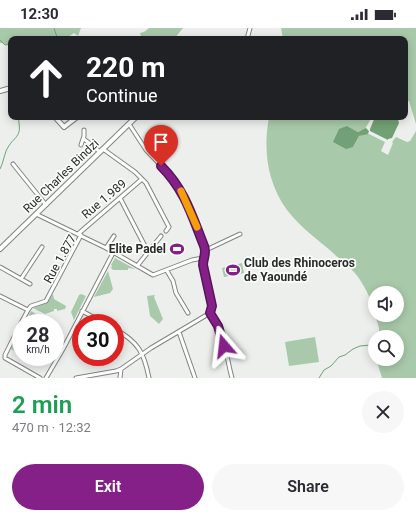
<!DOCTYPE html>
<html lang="en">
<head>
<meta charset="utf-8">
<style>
  :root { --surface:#fff; --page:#f7f7f7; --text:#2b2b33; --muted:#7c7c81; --accent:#852089 }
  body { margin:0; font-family:Roboto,sans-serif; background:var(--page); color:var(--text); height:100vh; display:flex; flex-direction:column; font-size:15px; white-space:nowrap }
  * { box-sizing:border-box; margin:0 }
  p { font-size:13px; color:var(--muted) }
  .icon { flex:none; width:22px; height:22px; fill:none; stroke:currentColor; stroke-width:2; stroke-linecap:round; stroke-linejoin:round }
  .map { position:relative; height:350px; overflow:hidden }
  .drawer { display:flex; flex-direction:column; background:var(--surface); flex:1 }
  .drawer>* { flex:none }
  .top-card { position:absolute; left:8px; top:8px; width:400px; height:84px; border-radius:8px; box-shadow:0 2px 10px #0003; background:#202124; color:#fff; overflow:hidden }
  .tools { position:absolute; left:368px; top:258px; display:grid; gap:8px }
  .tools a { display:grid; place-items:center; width:36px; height:36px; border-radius:50%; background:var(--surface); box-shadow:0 2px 10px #0003; font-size:20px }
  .speed { position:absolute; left:12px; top:286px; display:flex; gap:8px; font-size:20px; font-weight:700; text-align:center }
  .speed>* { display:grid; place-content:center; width:52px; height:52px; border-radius:50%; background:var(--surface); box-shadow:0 2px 10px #0003; line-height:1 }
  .speed small { font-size:10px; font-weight:400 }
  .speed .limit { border:6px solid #d22; background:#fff; color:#111 }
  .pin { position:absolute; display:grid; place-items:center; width:34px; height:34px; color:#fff; margin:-41px -17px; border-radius:50% 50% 50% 0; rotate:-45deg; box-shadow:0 0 4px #0007 }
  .pin .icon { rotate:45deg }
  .me { position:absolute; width:44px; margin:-22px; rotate:343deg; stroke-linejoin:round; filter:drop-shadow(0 0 3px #0008) }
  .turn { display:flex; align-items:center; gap:14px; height:84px; padding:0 12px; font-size:18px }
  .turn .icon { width:52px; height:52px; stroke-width:2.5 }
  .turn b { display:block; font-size:28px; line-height:34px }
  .round { display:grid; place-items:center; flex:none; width:42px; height:42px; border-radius:21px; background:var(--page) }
  .head { display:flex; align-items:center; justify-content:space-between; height:68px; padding:0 12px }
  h1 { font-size:24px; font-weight:600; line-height:30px; color:#1e9e55 }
  .cta { display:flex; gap:8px; margin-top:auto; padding:8px 12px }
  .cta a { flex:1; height:46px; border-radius:24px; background:var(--accent); color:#fff; font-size:16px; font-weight:600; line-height:46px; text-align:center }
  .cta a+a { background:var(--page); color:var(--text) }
  .status { display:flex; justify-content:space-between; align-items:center; height:28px; padding:0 20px; background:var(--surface); direction:ltr }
  .status svg { height:11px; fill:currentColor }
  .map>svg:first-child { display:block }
  .green { fill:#a9caaa }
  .water { fill:#72a175 }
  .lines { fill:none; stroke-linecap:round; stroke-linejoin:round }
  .stream { stroke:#72a175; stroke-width:1 }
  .minor-casing { stroke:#828482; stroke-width:5 }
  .tertiary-casing { stroke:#828482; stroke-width:6 }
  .minor { stroke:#fff; stroke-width:3 }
  .tertiary { stroke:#fff; stroke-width:4 }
  .route-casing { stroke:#561559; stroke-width:10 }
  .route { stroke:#852089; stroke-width:7 }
  .slow { stroke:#f59e0b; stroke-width:7 }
  .labels { text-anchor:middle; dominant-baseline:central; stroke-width:3.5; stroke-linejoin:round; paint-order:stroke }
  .street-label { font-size:12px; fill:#292a29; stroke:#fafdfa }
  .poi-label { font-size:12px; font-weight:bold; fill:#292a29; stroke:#fafdfa; text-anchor:end }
</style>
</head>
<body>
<div class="status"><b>12:30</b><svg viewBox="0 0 49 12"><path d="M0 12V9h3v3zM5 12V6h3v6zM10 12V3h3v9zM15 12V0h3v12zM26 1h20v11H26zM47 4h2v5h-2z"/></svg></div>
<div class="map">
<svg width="416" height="350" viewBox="0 0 416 350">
  <rect width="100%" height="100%" fill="#edefed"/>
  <!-- green -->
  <path class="green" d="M 0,0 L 81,0 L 78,8 L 74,5 L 65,11 L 11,11 L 11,17 C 7,17 4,15 0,15 Z
    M 149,0 L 183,0 L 174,11 L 142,11 L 140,5 L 144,4 Z
    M 281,0 L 416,0 L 416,96 L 409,73 L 405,74 L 408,66 L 407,61 L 405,61 L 405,11 L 283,11 Z
    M 269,89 L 372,89 L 365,101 L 358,104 L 347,98 L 353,119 L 359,108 L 367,105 L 385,114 L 381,123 L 388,127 L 393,115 L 392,114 L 396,109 L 407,114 L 410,113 L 416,103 L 416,350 L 382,350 L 378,337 L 378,331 L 397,331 L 397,309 L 379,309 L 379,300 L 375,287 L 397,287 L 397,265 L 375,265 L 375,285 C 372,274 366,260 358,249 C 352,240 340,232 332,224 C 317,211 299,198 287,182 C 267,154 263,122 269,89 Z
    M 115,230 L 135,241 L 128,240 L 128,242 L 113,242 L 111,240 L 112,238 L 111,237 Z
    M 242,235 L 244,245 L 224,249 L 222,240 Z
    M 108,243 L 113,261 L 110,265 L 94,269 Z
    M 53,266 L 54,271 L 66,278 L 65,281 L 57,283 L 57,281 L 54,281 L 54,283 L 45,286 L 33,280 L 48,274 Z
    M 81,266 L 86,268 L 74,292 L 71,284 L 79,267 Z
    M 155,267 L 154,269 L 163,291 L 159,296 L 150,288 L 147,268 Z
    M 31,283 L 41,289 L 43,295 L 25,295 Z
    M 18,309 L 21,310 L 21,327 L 11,321 Z
    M 315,309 L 319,334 L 289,338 L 285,314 Z"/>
  <!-- water -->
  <path class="water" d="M 375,89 L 395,89 L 398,91 L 399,95 L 392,110 L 388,111 L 388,112 L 370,103 L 370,101 Z
    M 347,98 L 358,104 L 366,100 L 369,103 L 368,106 L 359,108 L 353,119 L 346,121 L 333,114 L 339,101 Z"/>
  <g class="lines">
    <!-- stream -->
    <path class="stream" d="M 54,0 L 57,9
      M 0,12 L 5,17 L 11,16
      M 0,141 C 3,135 4,129 6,123 C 14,106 23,112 18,89
      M 319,350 L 324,342 L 331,338 L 339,329 L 345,327 L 353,321 L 360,318 L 371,317"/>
    <defs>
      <path id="minor" d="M 247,11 L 250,0
        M 129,96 L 146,122 L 169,146 L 180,161 L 206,222 C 205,225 203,228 203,231 C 201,248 216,271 210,285
        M 84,111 L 100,124
        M 81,117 L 84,108 L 84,102
        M 103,121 L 135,144 L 146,155 L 169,199 L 166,203
        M 13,136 L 46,177
        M 120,170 L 148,224
        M 36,186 L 106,220 L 153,247 L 192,232 L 203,230
        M 78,206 L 142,151
        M 106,220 L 114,208
        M 206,222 L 240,206
        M 137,238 L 161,208
        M 0,239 L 30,256
        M 167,243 L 173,253 L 176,265 L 188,285
        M 21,251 L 42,219
        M 0,268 L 28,282 L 31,278 L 46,273 L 81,207
        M 82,283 L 104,295
        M 210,285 C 225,302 226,329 232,350
        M 21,295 L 5,327 L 5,330 L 40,350
        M 21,295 L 28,282
        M 115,301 C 138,314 144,324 149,350
        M 179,304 L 195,350
        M 46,350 L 63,321 L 113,225
        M 76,350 L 116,343 L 121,341 L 151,320 L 210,285
        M 120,350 L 121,341"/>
      <path id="tertiary" d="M 0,63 L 11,60
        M 55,89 L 64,99 L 77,89
        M 0,221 L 136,89"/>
    </defs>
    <!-- minor casing -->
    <use href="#minor" class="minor-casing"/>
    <!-- tertiary casing -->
    <use href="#tertiary" class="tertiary-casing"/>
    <!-- minor -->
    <use href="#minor" class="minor"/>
    <!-- tertiary -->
    <use href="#tertiary" class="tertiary"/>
  </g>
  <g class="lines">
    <defs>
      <path id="route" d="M 161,138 C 185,162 192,188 204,218 C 207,225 203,230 203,237 L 212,278 L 210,285 L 218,298 L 224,318"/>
    </defs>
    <!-- route casing -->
    <use href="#route" class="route-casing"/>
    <!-- route -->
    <use href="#route" class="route"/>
    <!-- slow -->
    <path class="slow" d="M 181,163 L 197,199"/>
  </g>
  <!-- icons -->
  <defs>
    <symbol id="stadium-bare" viewBox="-9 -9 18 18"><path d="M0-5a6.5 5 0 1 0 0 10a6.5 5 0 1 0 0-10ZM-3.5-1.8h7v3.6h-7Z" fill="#852089" stroke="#fafdfa" stroke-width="2.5" paint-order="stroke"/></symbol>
  </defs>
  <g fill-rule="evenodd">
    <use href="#stadium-bare" x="167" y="211" width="20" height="20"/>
    <use href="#stadium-bare" x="223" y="232" width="20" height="20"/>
  </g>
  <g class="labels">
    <!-- street labels -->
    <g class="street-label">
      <text transform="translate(61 148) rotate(-44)">Rue Charles Bindzi</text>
      <text transform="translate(104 171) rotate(-40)">Rue 1.989</text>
      <text transform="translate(60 231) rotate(-61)">Rue 1.877</text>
    </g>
    <!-- poi labels -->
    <g class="poi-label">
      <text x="166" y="221">Elite Padel</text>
      <text x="244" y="235" text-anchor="start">Club des Rhinoceros<tspan x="244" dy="14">de Yaoundé</tspan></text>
    </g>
  </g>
</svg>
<div class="tools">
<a><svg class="icon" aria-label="sound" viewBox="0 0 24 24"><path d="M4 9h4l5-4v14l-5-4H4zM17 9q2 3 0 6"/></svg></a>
<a><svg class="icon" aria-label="search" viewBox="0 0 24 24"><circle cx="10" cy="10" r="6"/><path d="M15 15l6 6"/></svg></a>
</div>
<div class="speed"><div>28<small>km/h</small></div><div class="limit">30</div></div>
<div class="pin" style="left:161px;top:138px;background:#d93025"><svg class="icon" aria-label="arrive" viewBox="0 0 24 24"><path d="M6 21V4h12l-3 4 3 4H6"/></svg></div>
<svg class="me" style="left:224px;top:318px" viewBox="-20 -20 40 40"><path d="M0-17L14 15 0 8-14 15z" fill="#852089" stroke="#fff" stroke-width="4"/></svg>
<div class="top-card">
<div class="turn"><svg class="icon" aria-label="ahead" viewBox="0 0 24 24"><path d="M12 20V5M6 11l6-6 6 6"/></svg><div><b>220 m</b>Continue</div></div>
</div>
</div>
<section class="drawer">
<div class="head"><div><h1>2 min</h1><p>470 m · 12:32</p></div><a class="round"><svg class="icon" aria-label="close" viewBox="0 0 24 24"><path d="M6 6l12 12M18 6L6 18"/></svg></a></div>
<div class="cta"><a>Exit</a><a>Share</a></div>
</section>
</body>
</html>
